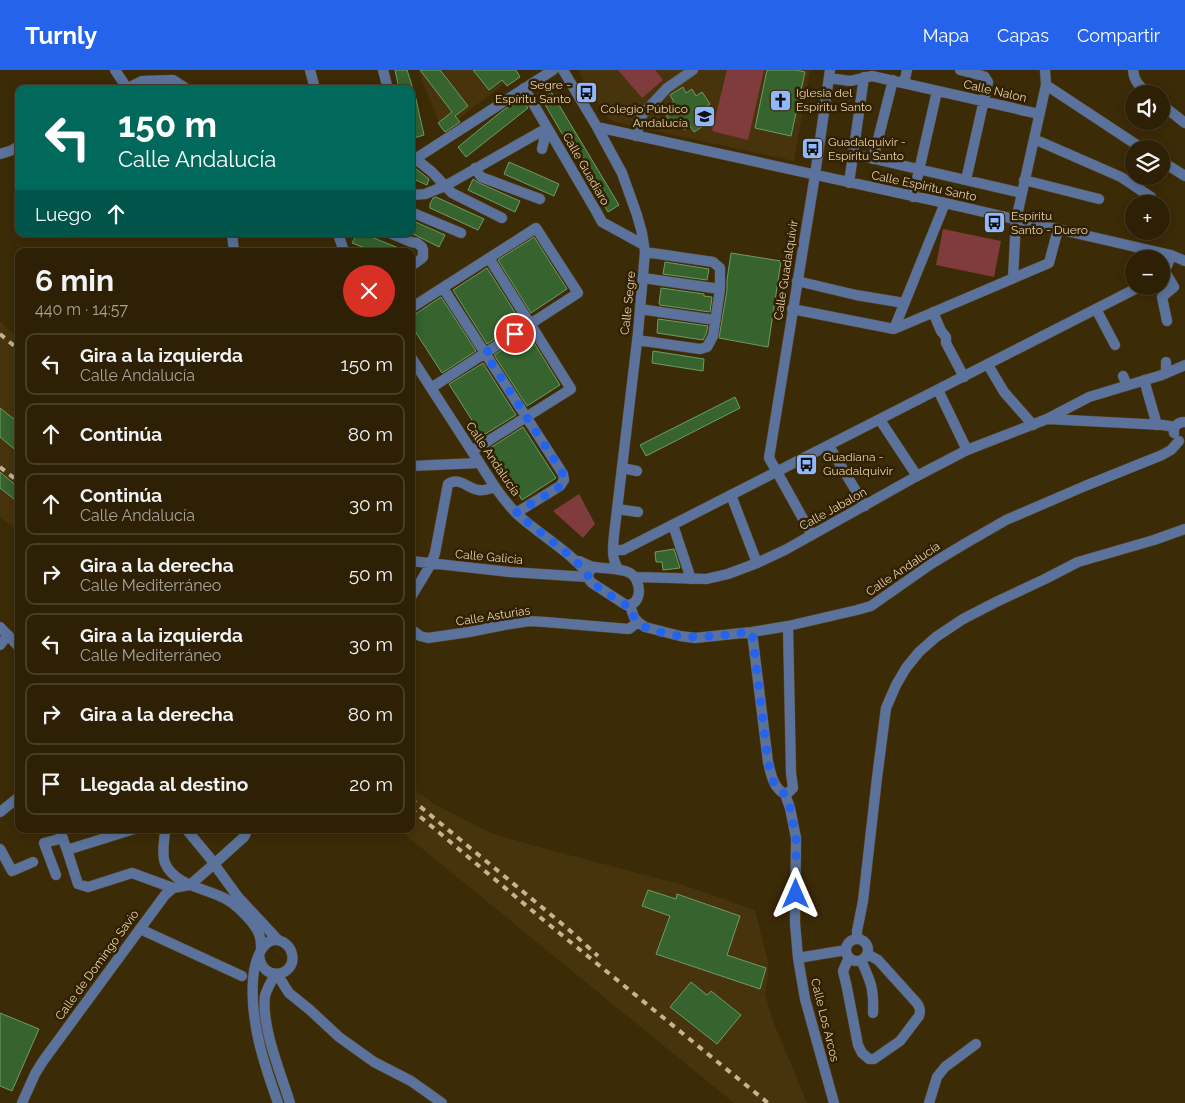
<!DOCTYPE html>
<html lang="es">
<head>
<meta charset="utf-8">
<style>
  :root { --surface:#2d2005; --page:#35280f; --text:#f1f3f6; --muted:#a7a39a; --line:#483e27; --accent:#2563eb }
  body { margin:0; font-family:Raleway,sans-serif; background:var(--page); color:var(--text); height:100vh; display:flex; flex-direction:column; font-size:19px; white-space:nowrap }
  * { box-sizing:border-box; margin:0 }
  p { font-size:16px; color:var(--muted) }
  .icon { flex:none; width:28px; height:28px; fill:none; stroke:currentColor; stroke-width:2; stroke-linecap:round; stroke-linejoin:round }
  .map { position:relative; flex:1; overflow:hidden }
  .details { position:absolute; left:15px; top:178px; width:400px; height:585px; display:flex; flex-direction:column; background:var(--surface); border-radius:10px; box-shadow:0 2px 12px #0003,0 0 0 1px var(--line) }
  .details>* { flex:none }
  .banner { position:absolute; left:15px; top:15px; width:400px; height:152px; border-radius:10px; box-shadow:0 2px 12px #0003,0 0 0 1px var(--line); background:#00695c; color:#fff; overflow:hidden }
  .buttons { position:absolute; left:1125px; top:15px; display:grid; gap:10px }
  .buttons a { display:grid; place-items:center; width:45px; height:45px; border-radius:50%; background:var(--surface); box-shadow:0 2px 12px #0003,0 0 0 1px var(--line); font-size:25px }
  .pin { position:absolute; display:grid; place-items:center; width:42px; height:42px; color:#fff; margin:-21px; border:2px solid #fff; border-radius:50%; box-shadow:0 1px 5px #0007 }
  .me { position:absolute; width:55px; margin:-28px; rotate:0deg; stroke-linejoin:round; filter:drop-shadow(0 0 4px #0008) }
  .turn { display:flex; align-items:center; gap:18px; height:105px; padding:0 20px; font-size:22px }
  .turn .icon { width:65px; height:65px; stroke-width:2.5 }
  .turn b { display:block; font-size:35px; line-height:42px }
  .then { display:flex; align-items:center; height:48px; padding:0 20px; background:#0003; gap:10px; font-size:19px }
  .round { display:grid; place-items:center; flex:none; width:52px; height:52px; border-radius:26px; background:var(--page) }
  .head { display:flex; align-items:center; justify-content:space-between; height:85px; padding:0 20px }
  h1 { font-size:30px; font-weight:700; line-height:38px }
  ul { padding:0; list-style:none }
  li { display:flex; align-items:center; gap:15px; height:62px; margin:0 10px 8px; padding:0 10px; border:2px solid var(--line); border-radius:10px }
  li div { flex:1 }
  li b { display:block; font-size:19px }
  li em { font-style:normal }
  header { display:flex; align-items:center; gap:30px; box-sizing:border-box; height:70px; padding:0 25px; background:var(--accent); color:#fff }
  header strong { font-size:24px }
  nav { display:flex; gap:28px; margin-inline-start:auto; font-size:18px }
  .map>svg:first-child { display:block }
  .built { fill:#48340c }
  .green { fill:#803c3d }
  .building { fill:#36632e; stroke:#6e9c66 }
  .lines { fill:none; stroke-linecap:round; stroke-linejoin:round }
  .pedestrian-casing { stroke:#5a4926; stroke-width:11 }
  .minor-casing { stroke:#5a4926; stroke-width:11 }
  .tertiary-casing { stroke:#5a4926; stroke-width:11 }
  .pedestrian { stroke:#5b739c; stroke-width:10 }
  .minor { stroke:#5b739c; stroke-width:10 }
  .tertiary { stroke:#5b739c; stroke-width:10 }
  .rail { stroke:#c5b393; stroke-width:4; stroke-dasharray:6 6; stroke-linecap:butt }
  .route { stroke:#2563eb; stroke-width:9; stroke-dasharray:0 16.2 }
  .labels { text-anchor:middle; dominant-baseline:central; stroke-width:5; stroke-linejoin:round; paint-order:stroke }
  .poi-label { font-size:12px; fill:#e4d1b2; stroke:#322100; text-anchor:start }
  .street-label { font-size:12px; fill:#e4d1b2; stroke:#322100 }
</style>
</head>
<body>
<header>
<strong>Turnly</strong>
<nav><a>Mapa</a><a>Capas</a><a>Compartir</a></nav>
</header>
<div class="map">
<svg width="1185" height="1033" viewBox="0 0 1185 1033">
  <rect width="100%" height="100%" fill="#3c2b07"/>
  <!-- built -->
  <path class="built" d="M 418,0 L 516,0 L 520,7 L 507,17 L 504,14 L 458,49 L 460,52 L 446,63 L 438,53 L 439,52 Z
    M 577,0 L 810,0 L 794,91 L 615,52 L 609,49 L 604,43 Z
    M 0,252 L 19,268 L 19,463 L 0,447 Z
    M 411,716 L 434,734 L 491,763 L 535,776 L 683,815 L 755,840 L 768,892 L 768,905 L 765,924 L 773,951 L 807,1033 L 734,1033 L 398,759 L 411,759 Z"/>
  <!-- green -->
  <path class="green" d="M 618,0 L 655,0 L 663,10 L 642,28 Z
    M 727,0 L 764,0 L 748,70 L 712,61 Z
    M 943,159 L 1001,171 L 994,207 L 936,195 Z
    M 579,424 L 595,454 L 583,468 L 553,441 Z"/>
  <!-- building -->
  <path class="building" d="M 395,0 L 407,0 L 413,19 L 399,19 Z
    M 420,0 L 440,0 L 468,36 L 455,46 L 460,52 L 445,62 L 438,53 L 452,42 Z
    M 473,0 L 516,0 L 520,7 L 507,16 L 502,10 L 489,20 Z
    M 767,0 L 796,0 L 805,2 L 791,66 L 755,58 Z
    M 683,17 L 686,23 L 692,19 L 696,26 L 702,22 L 710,34 L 704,38 L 708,44 L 702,48 L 706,54 L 694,62 L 690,56 L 684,60 L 680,54 L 674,58 L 666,45 L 672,42 L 668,36 L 674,32 L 670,25 Z
    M 550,20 L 619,135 L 608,142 L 540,26 Z
    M 411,25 L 415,25 L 424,65 L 411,69 Z
    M 522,28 L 528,38 L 466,87 L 458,77 L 502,41 Z
    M 509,92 L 559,114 L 554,126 L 504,104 Z
    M 411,95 L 429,109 L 427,115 L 411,108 Z
    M 473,109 L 479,113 L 520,131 L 515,142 L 468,120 Z
    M 436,127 L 484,149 L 478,160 L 430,138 L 430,134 L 433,128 Z
    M 411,150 L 445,165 L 439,177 L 411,163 Z
    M 357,164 L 364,164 L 406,181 L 373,181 L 352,173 Z
    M 534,167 L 567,219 L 531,243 L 498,190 Z
    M 731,183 L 781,191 L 768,277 L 719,268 L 727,220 L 727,210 Z
    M 665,192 L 709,199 L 707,210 L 663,204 Z
    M 487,198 L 521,252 L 487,274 L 453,220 Z
    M 661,218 L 704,224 L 704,226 L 712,227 L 710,242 L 660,235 L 660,234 L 659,234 Z
    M 441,227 L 476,281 L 442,303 L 411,255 L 411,247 Z
    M 658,249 L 708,256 L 706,264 L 703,270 L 657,263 Z
    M 528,263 L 560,315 L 527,336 L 494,285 Z
    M 653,281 L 704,289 L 703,301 L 652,293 Z
    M 483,293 L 516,345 L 482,366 L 449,314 Z
    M 735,327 L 740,338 L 646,386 L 640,375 Z
    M 0,338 L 19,353 L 19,383 L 0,367 Z
    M 523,357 L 556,408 L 522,430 L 490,378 Z
    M 0,402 L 19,418 L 19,433 L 0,418 Z
    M 674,479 L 680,498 L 663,500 L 662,492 L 656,492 L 655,482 Z
    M 648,820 L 676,829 L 677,824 L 740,846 L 727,885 L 766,898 L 760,919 L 656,884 L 670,846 L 642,836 Z
    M 691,912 L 707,925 L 711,921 L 741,945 L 717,974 L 670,937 Z
    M 0,943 L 39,959 L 12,1021 L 0,1016 Z"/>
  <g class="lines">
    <defs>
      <path id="pedestrian" d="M 636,66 L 642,45 L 667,18 L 693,0
        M 1164,200 L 1174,217 L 1162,227 L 1167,251
        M 643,208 L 664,211
        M 1013,208 L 1016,150
        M 797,211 L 856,225 L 904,233
        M 640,239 L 660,242
        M 792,239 L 894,259 L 1049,193 L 1058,159
        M 1096,239 L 1115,275
        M 933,242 L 941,261 L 946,267 L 946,273 L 964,307
        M 894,259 L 945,133
        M 988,295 L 1004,322 L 1033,355
        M 1166,303 L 1166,292
        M 1123,306 L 1127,315
        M 1144,310 L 1157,355
        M 938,320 L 967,380
        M 880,350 L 917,406
        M 829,376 L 865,436
        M 411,396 L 479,393
        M 622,398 L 637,401
        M 777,402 L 812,465
        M 731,425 L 757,493
        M 617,439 L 638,442
        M 673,455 L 691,509
        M 59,759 L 67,780 L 134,759
        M 0,779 L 12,801 L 33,792
        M 67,780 L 78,814 L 88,817 L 132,803 L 173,818
        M 56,805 L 44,773 L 63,768"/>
      <path id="minor" d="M 115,0 L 127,18
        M 310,0 L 315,19
        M 383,0 L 388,19
        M 563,0 L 597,57 L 622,103 L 637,145 L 642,163 L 645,182 L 638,263 L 614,465 C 613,478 611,489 619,500
        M 960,0 L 983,6 L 985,7 L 988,12 L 966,110
        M 1133,0 C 1134,12 1140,17 1149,24
        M 829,8 L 850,11 L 872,6 L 1039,44
        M 904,13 L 907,0
        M 1046,15 L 1143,79
        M 524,18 L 596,141 L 602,152 L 644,175
        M 126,19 L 142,11 L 173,10 L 187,19
        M 1161,34 L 1185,53
        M 597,57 L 945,133 L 1171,185 L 1185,191
        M 1034,69 L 1121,107 L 1151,127
        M 542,79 L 547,58
        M 0,84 L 10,81 L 19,76
        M 853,84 L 1022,123
        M 412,86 L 432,102 L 452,123 L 502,148
        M 411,88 L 415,89 L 553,0
        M 873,89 L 893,10
        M 1161,91 L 1185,106
        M 475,98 L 481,107 L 540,129
        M 1024,110 L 1099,129
        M 849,113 L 864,7
        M 411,125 L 425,124 L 445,116 L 547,58
        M 913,127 L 937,21
        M 411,142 L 461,163
        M 1016,150 L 1046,15 L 1045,0
        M 232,164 L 234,181
        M 338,164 L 344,181
        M 392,164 L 411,172 L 417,173 L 422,177 L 423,180 L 423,187 L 421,189 L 411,196
        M 1161,203 L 1167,196 L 1171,185
        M 664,211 L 720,219
        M 443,218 L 563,404 L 564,410 L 560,416 L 516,443
        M 411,238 L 536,158 L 578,223 L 431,318
        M 660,242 L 715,250
        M 637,270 L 700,279 L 707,277 L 713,266 L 720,219 L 720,198 L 713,192 L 645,182
        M 411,287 L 495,417 C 502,427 509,436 517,444 C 540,465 568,480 588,504
        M 1048,349 L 1163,355 L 1174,357
        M 1174,363 C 1173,356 1178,352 1185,352
        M 472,381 L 571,319 L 489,188
        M 777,402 L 769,388 L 815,105 L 830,0
        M 613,480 L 623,480 L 629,477 L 1141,216
        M 411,491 L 510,502 L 588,507
        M 579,491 C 584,493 589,496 594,497 C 605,499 621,498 630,503 C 642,510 643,536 626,535 L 592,513 C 586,508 587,500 595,497
        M 635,507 L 706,509 L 728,504 L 757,493 L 785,480 L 917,406 L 967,380 L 1047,349 L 1089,327 L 1162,305 L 1185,295
        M 411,527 L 431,494 L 435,483 L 448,414 C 459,406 468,419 479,420 C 484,421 489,419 495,417
        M 630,536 L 634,547 L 638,552 L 645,557 L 680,566 L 695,568 L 752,562 L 788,556 L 857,540 L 871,536 L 931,494 L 966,473 L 1006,450 L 1085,416 L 1162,385 L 1171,380 L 1179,371
        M 411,559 L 420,566 L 428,568 L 469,562 L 510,554 L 529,551 L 545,552 L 629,559 L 638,552
        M 752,562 L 768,692 C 771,704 773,718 785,724 L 790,738 L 796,768 L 795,853 L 798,888 L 805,929 L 834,1033
        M 0,575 L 8,565
        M 785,724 L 789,722 L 793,718 L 791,703 L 788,556
        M 0,742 L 19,727
        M 214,794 L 244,767 L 248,759
        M 140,859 L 242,906
        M 857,869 L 857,861 L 863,831 L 877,708 L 886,638 L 896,615 L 906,598 L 919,582 L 936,567 L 963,549 L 996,532 L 1045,509 L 1078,492 L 1154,470 L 1185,459
        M846 880a11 11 0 1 1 22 0a11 11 0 1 1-22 0Z
        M 849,887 L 843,901 L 847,918 L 858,975 L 862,983 L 869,989 L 874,989 L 900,971 L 919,946 C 921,940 920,936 915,931 L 878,890 L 867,884
        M 798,888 L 846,880
        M 861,890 C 871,912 874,919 873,943
        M 277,904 L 289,923 L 310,940 L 339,967 L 374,992 L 411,1011 L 442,1033
        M 929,1033 L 937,1007 L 945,997 L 976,974"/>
      <path id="tertiary" d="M 0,557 L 19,577
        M 165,759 C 165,769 161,783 165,793 C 175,816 206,818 226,829 C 235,834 242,841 249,849 C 258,859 262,867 261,880
        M 186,759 L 210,788 L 214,794 L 238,827 L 278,870
        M 259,885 C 262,914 297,906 292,884 C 291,879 288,875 283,872 C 262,861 254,895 253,910 C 250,952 264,994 278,1033
        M 275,904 C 272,911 267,918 265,926 C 261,956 281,1004 290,1033
        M 22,1033 L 35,1004 L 43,991 L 165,825 L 173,818 L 190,815 L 214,794"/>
    </defs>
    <!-- pedestrian casing -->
    <use href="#pedestrian" class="pedestrian-casing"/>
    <!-- minor casing -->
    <use href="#minor" class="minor-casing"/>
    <!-- tertiary casing -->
    <use href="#tertiary" class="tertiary-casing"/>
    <!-- pedestrian -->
    <use href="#pedestrian" class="pedestrian"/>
    <!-- minor -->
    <use href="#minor" class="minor"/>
    <!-- tertiary -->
    <use href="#tertiary" class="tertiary"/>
    <!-- rail -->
    <path class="rail" d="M 0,264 L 19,280
      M 0,397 L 19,412
      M 411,729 L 567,858 L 598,886
      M 411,739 L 541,848 L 768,1033"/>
  </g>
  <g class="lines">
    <!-- route -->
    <path class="route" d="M 515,264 L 485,283 L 561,400 C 565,407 564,413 558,418 L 516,443 L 572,487 L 588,504 L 588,509 L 592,513 L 623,534 L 630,536 C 632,542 633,548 639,553 C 644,558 653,560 660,562 C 692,571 720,565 752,562 L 768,692 L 773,711 L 779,721 L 785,724 L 790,738 L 796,768 L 796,824"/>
  </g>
  <!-- icons -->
  <defs>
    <symbol id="bus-square" viewBox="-11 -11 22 22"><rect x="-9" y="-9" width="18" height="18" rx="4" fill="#90b8fd" stroke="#322100"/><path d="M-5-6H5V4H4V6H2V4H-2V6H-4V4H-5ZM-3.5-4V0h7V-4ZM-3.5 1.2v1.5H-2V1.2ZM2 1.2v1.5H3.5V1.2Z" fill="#111"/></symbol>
    <symbol id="church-square" viewBox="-11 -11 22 22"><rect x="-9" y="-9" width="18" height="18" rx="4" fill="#90b8fd" stroke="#322100"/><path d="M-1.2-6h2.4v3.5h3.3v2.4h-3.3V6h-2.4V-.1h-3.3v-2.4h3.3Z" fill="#111"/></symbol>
    <symbol id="school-square" viewBox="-11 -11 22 22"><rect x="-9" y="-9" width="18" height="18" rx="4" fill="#90b8fd" stroke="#322100"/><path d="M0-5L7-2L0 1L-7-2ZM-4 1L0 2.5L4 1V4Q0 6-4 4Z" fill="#111"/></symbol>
  </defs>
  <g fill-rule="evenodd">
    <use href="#bus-square" x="574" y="10" width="25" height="25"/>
    <use href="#church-square" x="768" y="18" width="25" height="25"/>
    <use href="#school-square" x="692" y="34" width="25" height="25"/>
    <use href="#bus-square" x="800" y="66" width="25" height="25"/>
    <use href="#bus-square" x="982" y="140" width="25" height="25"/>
    <use href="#bus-square" x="794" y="382" width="25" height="25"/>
  </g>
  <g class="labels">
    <!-- poi labels -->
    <g class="poi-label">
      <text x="571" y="15" text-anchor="end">Segre -<tspan x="571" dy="14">Espíritu Santo</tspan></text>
      <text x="796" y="23">Iglesia del<tspan x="796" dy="14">Espíritu Santo</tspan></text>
      <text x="688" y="39" text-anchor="end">Colegio Público<tspan x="688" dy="14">Andalucía</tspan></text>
      <text x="828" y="72">Guadalquivir -<tspan x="828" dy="14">Espíritu Santo</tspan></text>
      <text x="1011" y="146">Espíritu<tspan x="1011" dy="14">Santo - Duero</tspan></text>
      <text x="823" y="387">Guadiana -<tspan x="823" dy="14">Guadalquivir</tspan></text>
    </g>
    <!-- street labels -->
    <g class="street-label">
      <text transform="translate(995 21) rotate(13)">Calle Nalon</text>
      <text transform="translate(586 99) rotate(60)">Calle Guadiaro</text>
      <text transform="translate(924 116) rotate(12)">Calle Espiritu Santo</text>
      <text transform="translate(786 200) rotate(-81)">Calle Guadalquivir</text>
      <text transform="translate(628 233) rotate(-84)">Calle Segre</text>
      <text transform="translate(493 389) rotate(56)">Calle Andalucía</text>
      <text transform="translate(833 439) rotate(-29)">Calle Jabalon</text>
      <text transform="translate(489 487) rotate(5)">Calle Galicia</text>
      <text transform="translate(903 499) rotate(-34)">Calle Andalucía</text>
      <text transform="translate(493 546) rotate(-9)">Calle Asturias</text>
      <text transform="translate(97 895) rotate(-54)">Calle de Domingo Savio</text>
      <text transform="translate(825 950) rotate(76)">Calle Los Arcos</text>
    </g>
  </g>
</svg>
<div class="buttons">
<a><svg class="icon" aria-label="sound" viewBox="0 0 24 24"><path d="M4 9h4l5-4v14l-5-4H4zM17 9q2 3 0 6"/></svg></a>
<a><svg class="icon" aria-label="layers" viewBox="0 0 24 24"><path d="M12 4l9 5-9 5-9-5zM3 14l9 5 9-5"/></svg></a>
<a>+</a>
<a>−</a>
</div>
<div class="pin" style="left:515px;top:264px;background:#d93025"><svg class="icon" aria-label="arrive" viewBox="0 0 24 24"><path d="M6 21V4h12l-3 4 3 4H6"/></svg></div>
<svg class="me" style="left:796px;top:824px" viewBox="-20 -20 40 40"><path d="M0-17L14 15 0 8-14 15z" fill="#2563eb" stroke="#fff" stroke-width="4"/></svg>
<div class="banner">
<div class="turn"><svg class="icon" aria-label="left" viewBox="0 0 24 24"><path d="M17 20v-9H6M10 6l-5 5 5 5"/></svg><div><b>150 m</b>Calle Andalucía</div></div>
<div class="then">Luego<svg class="icon" aria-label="ahead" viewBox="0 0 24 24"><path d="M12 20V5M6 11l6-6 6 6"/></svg></div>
</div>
<section class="details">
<div class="head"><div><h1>6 min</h1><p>440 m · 14:57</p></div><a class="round" style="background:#d93025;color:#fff"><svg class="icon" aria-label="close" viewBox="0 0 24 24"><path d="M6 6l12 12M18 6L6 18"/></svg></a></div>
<ul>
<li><svg class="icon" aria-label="left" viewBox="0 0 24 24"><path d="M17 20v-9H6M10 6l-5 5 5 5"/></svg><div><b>Gira a la izquierda</b><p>Calle Andalucía</p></div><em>150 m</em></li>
<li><svg class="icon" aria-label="ahead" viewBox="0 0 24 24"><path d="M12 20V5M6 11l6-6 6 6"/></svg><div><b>Continúa</b></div><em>80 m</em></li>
<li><svg class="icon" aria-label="ahead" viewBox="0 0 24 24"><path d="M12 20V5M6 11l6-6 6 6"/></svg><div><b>Continúa</b><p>Calle Andalucía</p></div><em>30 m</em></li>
<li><svg class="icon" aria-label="right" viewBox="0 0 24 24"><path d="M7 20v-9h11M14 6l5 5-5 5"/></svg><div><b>Gira a la derecha</b><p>Calle Mediterráneo</p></div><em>50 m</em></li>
<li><svg class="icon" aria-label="left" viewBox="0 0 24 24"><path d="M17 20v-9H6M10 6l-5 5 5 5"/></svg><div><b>Gira a la izquierda</b><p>Calle Mediterráneo</p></div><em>30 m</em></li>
<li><svg class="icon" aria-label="right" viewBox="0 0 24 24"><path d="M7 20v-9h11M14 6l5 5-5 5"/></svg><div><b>Gira a la derecha</b></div><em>80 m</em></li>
<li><svg class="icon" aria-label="arrive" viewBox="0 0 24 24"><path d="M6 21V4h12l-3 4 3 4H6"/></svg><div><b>Llegada al destino</b></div><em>20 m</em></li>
</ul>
</section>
</div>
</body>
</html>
